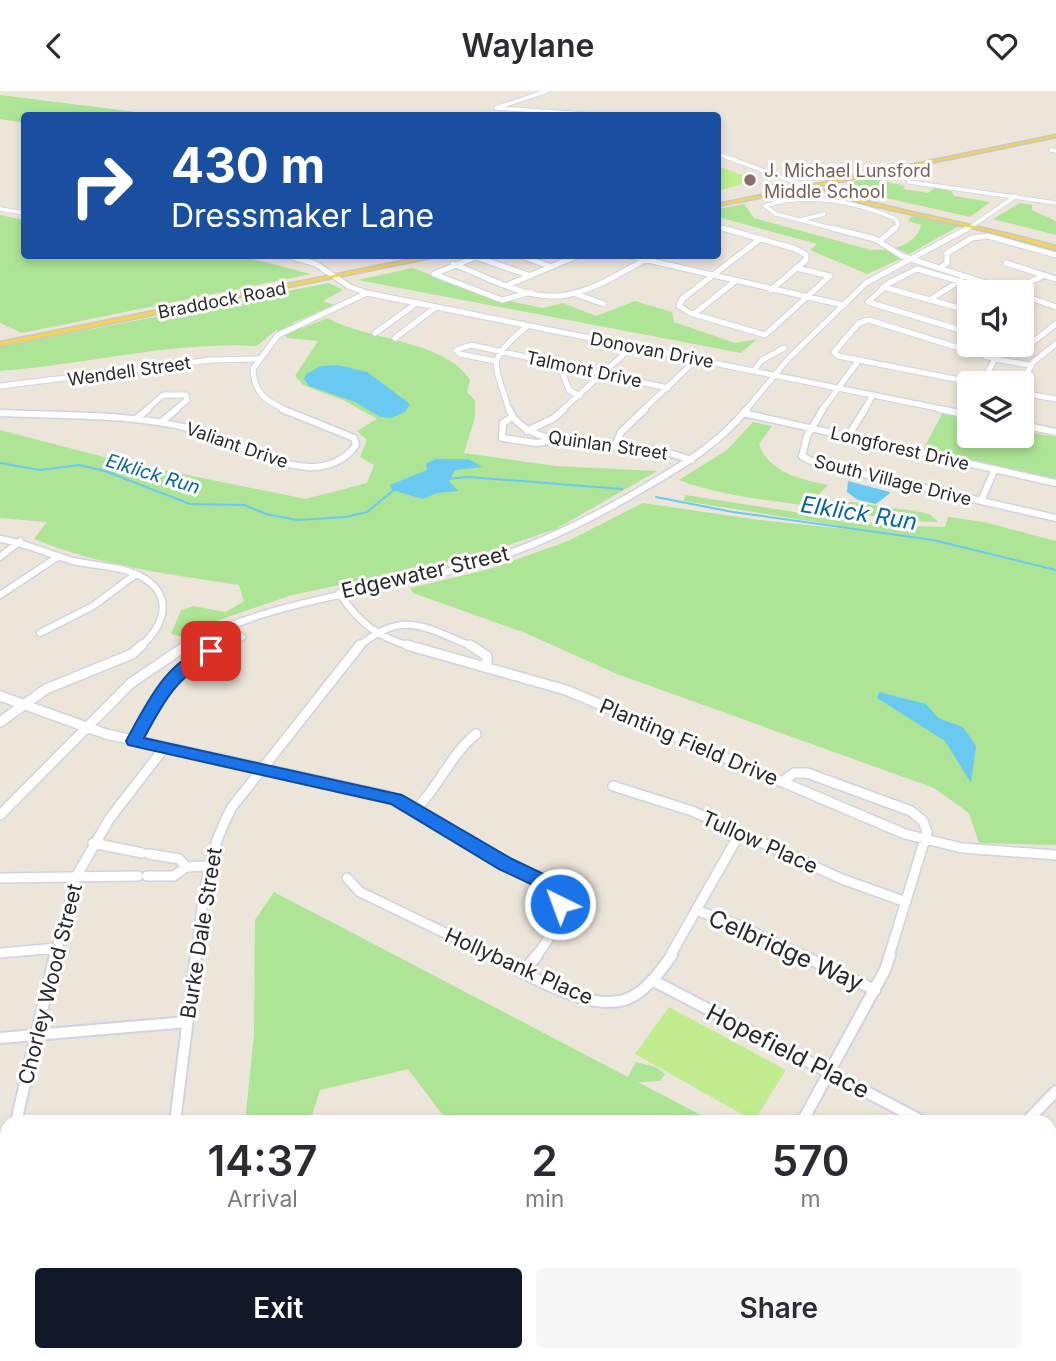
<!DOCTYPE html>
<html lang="en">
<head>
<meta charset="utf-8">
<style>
  :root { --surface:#fff; --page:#f7f7f7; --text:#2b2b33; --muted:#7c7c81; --accent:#111827 }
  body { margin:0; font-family:Inter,sans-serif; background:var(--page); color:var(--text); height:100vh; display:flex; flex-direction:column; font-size:26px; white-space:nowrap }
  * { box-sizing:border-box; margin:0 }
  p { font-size:23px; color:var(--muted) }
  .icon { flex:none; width:38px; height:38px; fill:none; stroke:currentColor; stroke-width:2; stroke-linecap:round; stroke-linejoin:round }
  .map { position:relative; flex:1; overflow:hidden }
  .sheet { position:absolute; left:0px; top:1024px; width:1057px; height:247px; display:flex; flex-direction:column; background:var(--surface); border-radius:21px 21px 0 0; box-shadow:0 4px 10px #0003 }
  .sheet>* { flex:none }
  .guide { position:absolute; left:21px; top:21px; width:700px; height:147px; border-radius:7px; box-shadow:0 4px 10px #0003; background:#1a4fa0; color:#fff; overflow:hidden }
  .fabs { position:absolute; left:957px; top:189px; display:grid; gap:14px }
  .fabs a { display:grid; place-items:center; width:77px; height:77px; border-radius:7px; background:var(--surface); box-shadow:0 4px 10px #0003; font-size:35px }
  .pin { position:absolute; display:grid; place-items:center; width:60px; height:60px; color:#fff; margin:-30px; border-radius:14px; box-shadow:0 4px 10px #0006 }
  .me { position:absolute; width:77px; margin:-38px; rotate:318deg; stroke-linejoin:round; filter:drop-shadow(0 0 5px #0008) }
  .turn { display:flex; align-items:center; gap:24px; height:147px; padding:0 35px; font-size:32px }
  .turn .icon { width:91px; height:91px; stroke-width:2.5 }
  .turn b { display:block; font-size:49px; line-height:60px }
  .eta { display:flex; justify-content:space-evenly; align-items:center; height:119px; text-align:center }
  .eta b { font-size:42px; font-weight:600; line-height:49px }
  .cta { display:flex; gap:14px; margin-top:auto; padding:14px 35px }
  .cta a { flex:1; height:80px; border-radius:7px; background:var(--accent); color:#fff; font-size:28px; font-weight:600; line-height:80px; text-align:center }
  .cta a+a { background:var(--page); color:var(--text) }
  header { display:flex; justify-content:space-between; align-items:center; height:91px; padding:0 35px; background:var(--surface); font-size:32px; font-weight:600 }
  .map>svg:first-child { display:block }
  .green { fill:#ade495 }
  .pitch { fill:#c2ec90 }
  .water { fill:#6ac9f1 }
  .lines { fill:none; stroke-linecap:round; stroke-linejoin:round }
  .stream { stroke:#6ac9f1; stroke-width:2 }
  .minor-far4-casing { stroke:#cfd2e2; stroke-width:5 }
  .minor-far3-casing { stroke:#cfd2e2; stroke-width:7 }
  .minor-far2-casing { stroke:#cfd2e2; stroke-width:9 }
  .minor-far1-casing { stroke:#cfd2e2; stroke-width:12 }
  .minor-casing { stroke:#cfd2e2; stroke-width:14 }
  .major-casing { stroke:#c7c7c7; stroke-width:3 }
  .minor-far4 { stroke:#fff; stroke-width:3.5 }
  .minor-far3 { stroke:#fff; stroke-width:5 }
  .minor-far2 { stroke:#fff; stroke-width:6 }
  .minor-far1 { stroke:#fff; stroke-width:9 }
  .minor { stroke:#fff; stroke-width:10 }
  .major { fill:#f3d457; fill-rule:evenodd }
  .route { fill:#1a73e8; stroke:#114b97; stroke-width:2 }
  .education-dot { fill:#8d6e63; stroke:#fff; stroke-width:2.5 }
  .labels { text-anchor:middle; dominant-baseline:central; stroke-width:6; stroke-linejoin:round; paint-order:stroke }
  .far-education-label { font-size:18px; fill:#785e54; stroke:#fff; text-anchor:start }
  .far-street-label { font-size:18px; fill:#292929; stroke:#fff }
  .far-water-label { font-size:19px; font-style:italic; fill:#0a659b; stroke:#fff }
  .street-label { font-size:21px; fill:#292929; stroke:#fff }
  .water-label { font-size:23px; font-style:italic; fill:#0a659b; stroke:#fff }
  .near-street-label { font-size:24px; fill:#292929; stroke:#fff }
</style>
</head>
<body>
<header><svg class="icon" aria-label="back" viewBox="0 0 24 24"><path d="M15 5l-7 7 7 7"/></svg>Waylane<svg class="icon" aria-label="heart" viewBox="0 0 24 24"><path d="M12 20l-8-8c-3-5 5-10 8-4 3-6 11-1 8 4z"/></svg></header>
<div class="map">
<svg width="1056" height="1270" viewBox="0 0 1056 1270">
  <rect width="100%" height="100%" fill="#ece5da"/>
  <!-- green -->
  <path class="green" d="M 0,4 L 152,23 L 155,24 L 24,24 L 24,32 L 0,28 Z
    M 869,87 L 905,95 L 903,98 L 928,102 L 934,97 L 951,100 L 954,105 L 990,111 L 970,126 L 869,103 L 872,100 L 847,96 L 846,92 Z
    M 1020,112 L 1032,114 L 1032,119 L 1056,130 L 1056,144 L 993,128 Z
    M 744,113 L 754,127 L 871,159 L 890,158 L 905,166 L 867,183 L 810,159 L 817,153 L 718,126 L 718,118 Z
    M 0,124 L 24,129 L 24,164 L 241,165 L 311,183 L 22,242 L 0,232 Z
    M 912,125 L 959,135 L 909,163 L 895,157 C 907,154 918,147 921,134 L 908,130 Z
    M 412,177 L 509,210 L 543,217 L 563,212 L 596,225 L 635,210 L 672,221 L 674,231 L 735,252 L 757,248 L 741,262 L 358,189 Z
    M 329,192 L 343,199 L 323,210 L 334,214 L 292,232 L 303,237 L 327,227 C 367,249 447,250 470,289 L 467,301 L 475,309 L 475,326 L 464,362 L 555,375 L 657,380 L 556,438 L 473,466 L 292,504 L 222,528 L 183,546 L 171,543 L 181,519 L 193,515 L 226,521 L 244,510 L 239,494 C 169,483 100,475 34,448 L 47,431 L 0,427 L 0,339 L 123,371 L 306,408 L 367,392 L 374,374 L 360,366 L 367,349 L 357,340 L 377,328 L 345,310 L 303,294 L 295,285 L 318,250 L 288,247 L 276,239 L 257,255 C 172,250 85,274 0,280 L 0,256 Z
    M 943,321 L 969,328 L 970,345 L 1022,345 L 1022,340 L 1056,346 L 1056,388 L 923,359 Z
    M 753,331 L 772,335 L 759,353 C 769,382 801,388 828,394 L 816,406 L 825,411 L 853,411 L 921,421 L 931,424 L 938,431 C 895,430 853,422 810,415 C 766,409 722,405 679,389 L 727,359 Z
    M 685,404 L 905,438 L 908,435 L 945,436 L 948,426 L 984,431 L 1056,450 L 1056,754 L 979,752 L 969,722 L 934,697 L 617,583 L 523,541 L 413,502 L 410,497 L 490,478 L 568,450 L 643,412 L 759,429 L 884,442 L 684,410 Z
    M 274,801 L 628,986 L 636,971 L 656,976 L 665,983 L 660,990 L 638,991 L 714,1031 L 448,1031 L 408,978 L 320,999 L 310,1031 L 245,1031 L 254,944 L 255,829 Z
    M 189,1264 L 298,1264 L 303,1270 L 188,1270 Z
    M 733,1264 L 823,1264 L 820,1270 L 734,1270 Z"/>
  <!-- pitch -->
  <path class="pitch" d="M 722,77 L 756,89 L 718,100 L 718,79 Z
    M 669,916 L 786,979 L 754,1030 L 635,963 Z"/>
  <!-- water -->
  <path class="water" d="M 338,274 L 367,281 L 410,313 L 405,321 L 391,327 L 380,326 L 355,311 L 309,295 L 304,288 L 306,283 L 321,275 Z
    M 435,368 L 469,368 L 482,376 L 455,379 L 449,390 L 458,400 L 437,402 L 423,408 L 392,399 L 390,394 L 427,379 L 426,373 Z
    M 848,390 L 890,401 L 889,403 L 876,413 L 858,409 L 847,401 Z
    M 879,601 L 926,613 L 938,627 L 963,636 L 976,655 L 971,692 L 945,650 L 877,607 Z"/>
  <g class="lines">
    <!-- stream -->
    <path class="stream" d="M 0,372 L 40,379 L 79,374 L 105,380 L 190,413 L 244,414 L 266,423 L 297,429 L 345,426 L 367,421 L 394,399
      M 447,388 L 468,386 L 622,398
      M 656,406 L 733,421 L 933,449 L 1056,479"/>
    <defs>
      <path id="minor-far4" d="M 547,0 L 496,17 L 598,24
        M 1051,59 L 1056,60
        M 718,63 L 808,96
        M 909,91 L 1056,112
        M 0,118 L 24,122
        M 801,129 L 824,123
        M 718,136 L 728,139
        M 839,139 L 776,123 L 765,115 C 806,100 857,111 896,128 L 898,134 L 894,139
        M 966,139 L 1016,105"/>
      <path id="minor-far3" d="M 722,137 L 796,158 L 806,164 L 806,169 L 771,199
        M 832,137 L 875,148 L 902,165 L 1013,201
        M 760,148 L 682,208 L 679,215 L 690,222 L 765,244 L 830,185 L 796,177
        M 880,150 L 895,137
        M 286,164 L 316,173 L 350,196 L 367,202 L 947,319
        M 518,164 L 552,176
        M 626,164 L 843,214
        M 1006,172 L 1056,188
        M 453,173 C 489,186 532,213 571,203 C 601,196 627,178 654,164
        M 939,177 L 947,172 L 947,162 L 972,147 L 988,145 L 1056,164
        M 531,185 L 476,166 L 434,183 L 502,209 L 531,201
        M 959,190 L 917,178 L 889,192 L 868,211 L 970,242
        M 510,193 L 579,164
        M 883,196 L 970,220
        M 1008,201 L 1045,184
        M 573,202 L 604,213
        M 1022,204 L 1056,216
        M 931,208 L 961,189
        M 694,223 L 734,191
        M 375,242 L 417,212
        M 395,247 L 436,216
        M 1021,260 L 1056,233
        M 495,270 L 460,263 L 456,259 L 471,254 L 668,297
        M 563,273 L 561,278 L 569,299 L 580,305
        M 754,279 L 762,269 L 784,257
        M 975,292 L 838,265 L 834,261 L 859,232 L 869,229 L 995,268 L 1030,274
        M 982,292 L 995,268
        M 1022,292 L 1033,271 L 1056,253
        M 0,295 L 211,269 L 259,268
        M 1022,302 L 1056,308
        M 146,319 L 163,304 L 186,304 L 187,309 L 175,319
        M 286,319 C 265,310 254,301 253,278 L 278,244 L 367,202
        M 509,319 C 494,268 485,272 527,235
        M 562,319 L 633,255
        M 643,319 L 698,267
        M 746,319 L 788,268 L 866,192 L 968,137
        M 822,319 L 859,269
        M 864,319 L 873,304"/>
      <path id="minor-far2" d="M 509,318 C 524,359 612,353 650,358 C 664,359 678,365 692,369
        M 823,318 L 807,345 L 802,365 L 815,372 L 1056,427
        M 939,318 L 970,324
        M 0,322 C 64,325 130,322 192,338 C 231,348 269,374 309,376 C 327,377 346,369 356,354 L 354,347 L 282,318
        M 743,322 L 1056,392
        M 512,326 L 503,332 L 502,347 L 537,352 L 549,350
        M 137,327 L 148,318
        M 161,331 L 177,318
        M 1022,334 L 1056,341
        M 527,340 L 554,327 L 564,318
        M 848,345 L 865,318
        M 615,355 L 621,341 L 645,318
        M 981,410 L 995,378
        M 0,448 C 26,452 48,463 73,470 C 94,475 124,475 142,486 C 175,505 164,535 140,556
        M 0,466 L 20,450
        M 339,502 C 360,533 377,546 413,556
        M 0,504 L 59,465
        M 40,542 L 93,515 L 136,483
        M 184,556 C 274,507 376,501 474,474 C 536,456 592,428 647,395 C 685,373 719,352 747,318
        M 221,556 L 242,546
        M 358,556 C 404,517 425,537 474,556"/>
      <path id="minor-far1" d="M 407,554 L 566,599 L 905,743 L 962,757 L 1056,764
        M 470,554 L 487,565 L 487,577
        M 0,605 L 106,643 L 384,704 L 554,800 C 565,826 552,845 536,865
        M 0,631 L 46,598 L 132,563 L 142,554
        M 134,650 C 142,639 146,627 152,615 C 168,585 195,568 224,554
        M 782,691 L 794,682 L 807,682 L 911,720 L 923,730 L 927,741 L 889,865
        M 613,695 L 692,720 L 842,788 L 906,811
        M 415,719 C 439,696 450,664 476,643
        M 0,724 L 131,592 L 187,554
        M 93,752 L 142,762
        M 186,776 L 207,775
        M 147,785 L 174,785 L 186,776 L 179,768 L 149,763
        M 0,787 L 138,785
        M 347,787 L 360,801 L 493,865
        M 698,820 L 736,833 L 804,865
        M 0,862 L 57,857
        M 55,865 L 77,784 L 110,727 L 165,656
        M 196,865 C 203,811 205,765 232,716 L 360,554
        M 670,865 L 740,742"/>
      <path id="minor" d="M 489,864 C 526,881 596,929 635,904 C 650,895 662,878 672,864
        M 801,864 L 875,899
        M 524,880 L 537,864
        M 652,889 L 924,1031
        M 0,947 L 187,931
        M 16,1031 L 55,864
        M 175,1031 L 196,864
        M 802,1031 L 885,879 L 890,864
        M 1026,1031 L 1056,1000
        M 0,1046 L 7,1046
        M 0,1089 L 7,1068
        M 1050,1113 L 1056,1137
        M 0,1223 L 7,1229
        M 31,1264 L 33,1270
        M 638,1264 L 639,1270
        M 1028,1264 L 1029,1270
        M 53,1270 L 62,1264"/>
      <path id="major" d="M 1056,44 L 1056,46 L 814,96 C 894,120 976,133 1056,155 L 1056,159 L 994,142 L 870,114 L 808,97 L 718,115 L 718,113 Z
        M 432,164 L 445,164 L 0,255 L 0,251 Z"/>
    </defs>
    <!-- minor-far4 casing -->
    <use href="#minor-far4" class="minor-far4-casing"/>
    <!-- minor-far3 casing -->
    <use href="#minor-far3" class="minor-far3-casing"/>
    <!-- minor-far2 casing -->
    <use href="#minor-far2" class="minor-far2-casing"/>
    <!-- minor-far1 casing -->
    <use href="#minor-far1" class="minor-far1-casing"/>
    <!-- minor casing -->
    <use href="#minor" class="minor-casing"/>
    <!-- major casing -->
    <use href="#major" class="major-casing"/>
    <!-- minor-far4 -->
    <use href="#minor-far4" class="minor-far4"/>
    <!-- minor-far3 -->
    <use href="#minor-far3" class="minor-far3"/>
    <!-- minor-far2 -->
    <use href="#minor-far2" class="minor-far2"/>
    <!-- minor-far1 -->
    <use href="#minor-far1" class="minor-far1"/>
    <!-- minor -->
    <use href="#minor" class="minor"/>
    <!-- major -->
    <use href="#major" class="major"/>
  </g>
  <!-- route -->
  <path class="route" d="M 211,555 L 218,560 L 216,563 C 175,590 167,604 144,647 L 402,704 L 512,768 L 548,785 L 561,795 L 569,813 L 567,818 L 554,818 L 547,804 L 535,795 L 499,778 L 391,713 L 128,654 L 126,650 C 146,614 167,567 211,555 Z"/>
  <!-- markers -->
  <circle class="education-dot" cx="750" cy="89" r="7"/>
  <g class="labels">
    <!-- far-education labels -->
    <g class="far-education-label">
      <text x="764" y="79">J. Michael Lunsford<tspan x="764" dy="21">Middle School</tspan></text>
    </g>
    <!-- far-street labels -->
    <g class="far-street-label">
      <text transform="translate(222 209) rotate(-11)">Braddock Road</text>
      <text transform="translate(652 259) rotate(11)">Donovan Drive</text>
      <text transform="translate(584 278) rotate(12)">Talmont Drive</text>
      <text transform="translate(129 280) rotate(-8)">Wendell Street</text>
      <text transform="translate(237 354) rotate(19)">Valiant Drive</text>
      <text transform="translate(608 354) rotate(8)">Quinlan Street</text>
      <text transform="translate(900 357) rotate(13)">Longforest Drive</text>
      <text transform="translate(893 389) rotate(14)">South Village Drive</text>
    </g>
    <!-- far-water labels -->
    <g class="far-water-label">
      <text transform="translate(153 383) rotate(17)">Elklick Run</text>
    </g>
    <!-- street labels -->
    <g class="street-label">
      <text transform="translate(425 481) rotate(-13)">Edgewater Street</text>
      <text transform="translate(689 651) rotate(23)">Planting Field Drive</text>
      <text transform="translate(760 751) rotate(24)">Tullow Place</text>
      <text transform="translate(201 842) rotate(-81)">Burke Dale Street</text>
      <text transform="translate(519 875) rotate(24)">Hollybank Place</text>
      <text transform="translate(50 893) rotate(-76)">Chorley Wood Street</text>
    </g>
    <!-- water labels -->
    <g class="water-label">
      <text transform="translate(859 422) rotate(9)">Elklick Run</text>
    </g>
    <!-- near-street labels -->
    <g class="near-street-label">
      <text transform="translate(786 859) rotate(24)">Celbridge Way</text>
      <text transform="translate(788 960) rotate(27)">Hopefield Place</text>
    </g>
  </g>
</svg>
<div class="fabs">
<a><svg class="icon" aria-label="sound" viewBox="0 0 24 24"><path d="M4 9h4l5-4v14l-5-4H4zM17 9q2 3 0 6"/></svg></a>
<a><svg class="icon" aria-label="layers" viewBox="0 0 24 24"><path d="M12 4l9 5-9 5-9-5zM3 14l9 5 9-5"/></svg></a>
</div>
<div class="pin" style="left:211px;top:560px;background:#d93025"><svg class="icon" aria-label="arrive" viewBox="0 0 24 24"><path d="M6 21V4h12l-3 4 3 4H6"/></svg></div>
<svg class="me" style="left:560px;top:813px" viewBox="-20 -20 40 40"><circle r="17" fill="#1a73e8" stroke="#fff" stroke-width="3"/><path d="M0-11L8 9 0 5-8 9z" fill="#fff"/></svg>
<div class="guide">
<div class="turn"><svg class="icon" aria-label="right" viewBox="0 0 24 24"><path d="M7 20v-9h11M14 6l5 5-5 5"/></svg><div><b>430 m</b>Dressmaker Lane</div></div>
</div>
<section class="sheet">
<div class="eta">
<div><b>14:37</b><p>Arrival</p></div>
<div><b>2</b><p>min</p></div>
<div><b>570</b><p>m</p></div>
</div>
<div class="cta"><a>Exit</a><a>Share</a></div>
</section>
</div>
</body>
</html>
